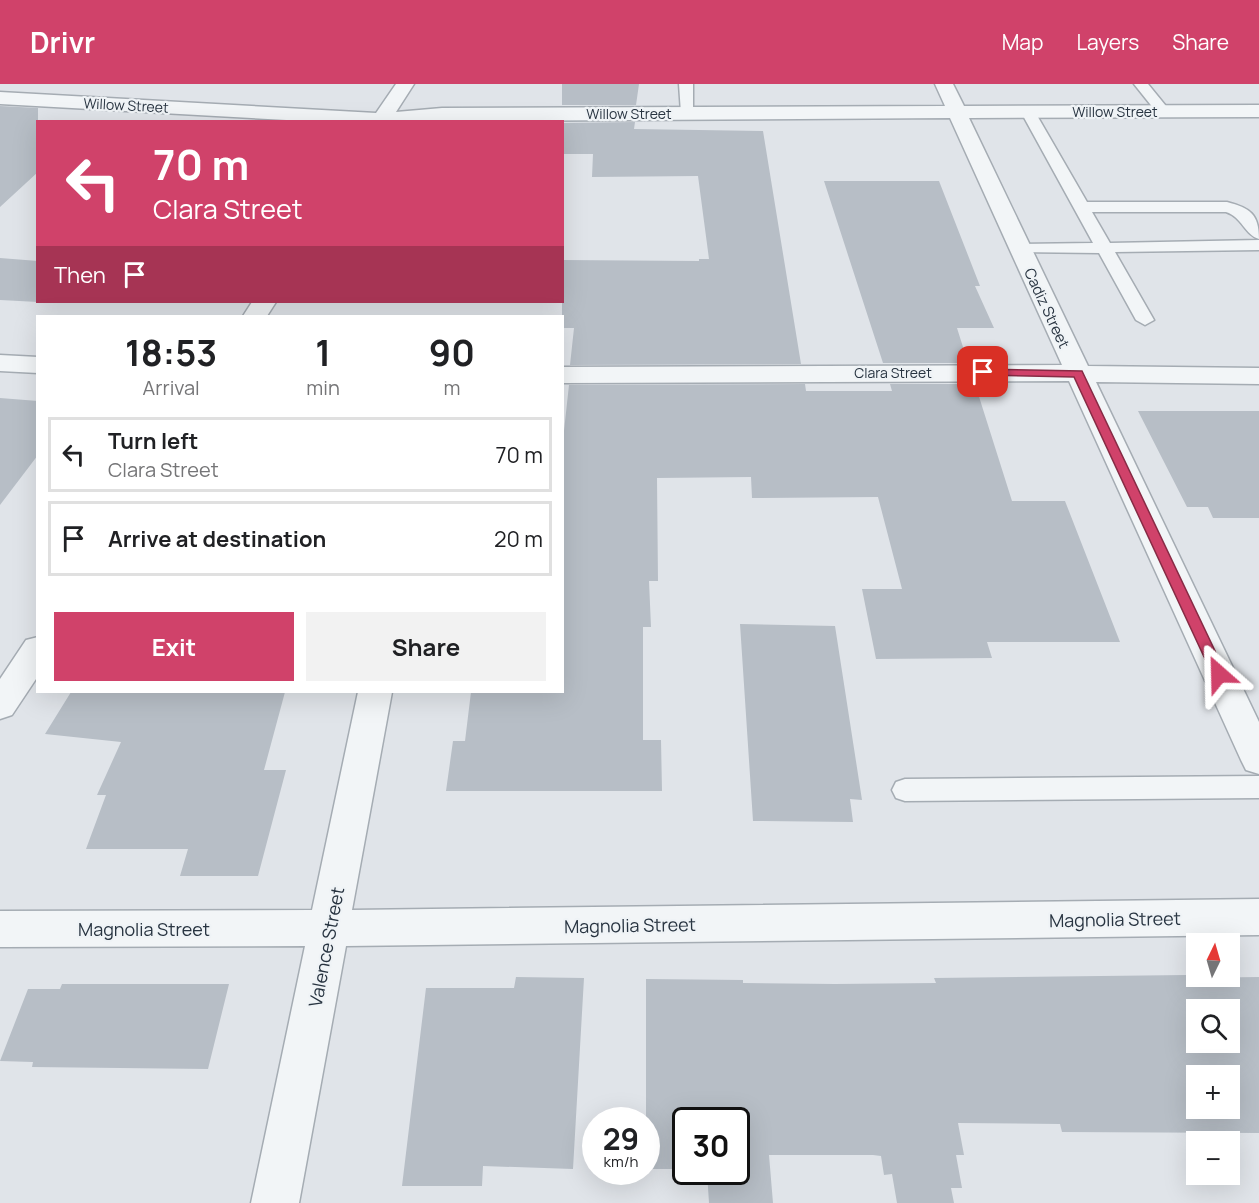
<!DOCTYPE html>
<html lang="en">
<head>
<meta charset="utf-8">
<style>
  :root { --surface:#fff; --page:#f2f2f2; --text:#202124; --muted:#757577; --line:#e0e0e0; --accent:#d0426a }
  body { margin:0; font-family:Manrope,sans-serif; background:var(--page); color:var(--text); height:100vh; display:flex; flex-direction:column; font-size:22px; white-space:nowrap }
  * { box-sizing:border-box; margin:0 }
  p { font-size:20px; color:var(--muted) }
  .icon { flex:none; width:33px; height:33px; fill:none; stroke:currentColor; stroke-width:2; stroke-linecap:round; stroke-linejoin:round }
  .map { position:relative; flex:1; overflow:hidden }
  .details { position:absolute; left:36px; top:231px; width:528px; height:378px; display:flex; flex-direction:column; background:var(--surface); border-radius:0px; box-shadow:0 6px 24px #0002 }
  .details>* { flex:none }
  .top-card { position:absolute; left:36px; top:36px; width:528px; height:183px; border-radius:0px; box-shadow:0 6px 24px #0002; background:#d0426a; color:#fff; overflow:hidden }
  .needle { width:39px; rotate:5deg }
  .tools { position:absolute; left:1186px; top:849px; display:grid; gap:12px }
  .tools a { display:grid; place-items:center; width:54px; height:54px; border-radius:0px; background:var(--surface); box-shadow:0 6px 24px #0002; font-size:30px }
  .speed { position:absolute; left:582px; top:1023px; display:flex; gap:12px; font-size:30px; font-weight:700; text-align:center }
  .speed>* { display:grid; place-content:center; width:78px; height:78px; border-radius:50%; background:var(--surface); box-shadow:0 6px 24px #0002; line-height:1 }
  .speed small { font-size:15px; font-weight:400 }
  .speed .limit { border:3px solid #111; border-radius:9px; background:#fff; color:#111 }
  .pin { position:absolute; display:grid; place-items:center; width:51px; height:51px; color:#fff; margin:-26px; border-radius:12px; box-shadow:0 3px 9px #0006 }
  .me { position:absolute; width:66px; margin:-33px; rotate:335deg; stroke-linejoin:round; filter:drop-shadow(0 0 4px #0008) }
  .turn { display:flex; align-items:center; gap:21px; height:126px; padding:0 18px; font-size:27px }
  .turn .icon { width:78px; height:78px; stroke-width:2.5 }
  .turn b { display:block; font-size:42px; line-height:51px }
  .then { display:flex; align-items:center; height:57px; padding:0 18px; background:#0003; gap:12px; font-size:22px }
  .eta { display:flex; justify-content:space-evenly; align-items:center; height:102px; text-align:center }
  .eta b { font-size:36px; font-weight:700; line-height:42px }
  .action { display:flex; gap:12px; margin-top:auto; padding:12px 18px }
  .action a { flex:1; height:69px; border-radius:0px; background:var(--accent); color:#fff; font-size:24px; font-weight:700; line-height:69px; text-align:center }
  .action a+a { background:var(--page); color:var(--text) }
  ul { padding:0; list-style:none }
  li { display:flex; align-items:center; gap:18px; height:75px; margin:0 12px 9px; padding:0 6px; border:3px solid var(--line); border-radius:0px }
  li div { flex:1 }
  li b { display:block; font-size:22px }
  li em { font-style:normal }
  header { display:flex; align-items:center; gap:36px; box-sizing:border-box; height:84px; padding:0 30px; background:var(--accent); color:#fff }
  header strong { font-size:28px }
  nav { display:flex; gap:33px; margin-inline-start:auto; font-size:21px }
  .map>svg:first-child { display:block }
  .building { fill:#b7bec6; fill-rule:evenodd }
  .lines { fill:none; stroke-linecap:round; stroke-linejoin:round }
  .lane-casing { stroke:#a5acb3; stroke-width:3 }
  .street-casing { stroke:#a5acb3; stroke-width:3 }
  .lane { fill:#f2f5f7; fill-rule:evenodd }
  .street { fill:#f2f5f7; fill-rule:evenodd }
  .route { fill:#d0426a; stroke:#872b45; stroke-width:1.5 }
  .labels { text-anchor:middle; dominant-baseline:central; stroke-width:4.5; stroke-linejoin:round; paint-order:stroke }
  .far-street-label { font-size:14px; fill:#283441; stroke:#eff3f6 }
  .street-label { font-size:15px; fill:#283441; stroke:#eff3f6 }
  .near-street-label { font-size:18px; fill:#283441; stroke:#eff3f6 }
</style>
</head>
<body>
<header>
<strong>Drivr</strong>
<nav><a>Map</a><a>Layers</a><a>Share</a></nav>
</header>
<div class="map">
<svg width="1259" height="1119" viewBox="0 0 1259 1119">
  <rect width="100%" height="100%" fill="#e0e4e9"/>
  <!-- building -->
  <path class="building" d="M 562,0 L 639,0 L 636,21 L 562,21 Z
    M 0,22 L 38,24 L 38,88 L 0,123 Z
    M 635,38 L 634,45 L 763,47 L 801,280 L 570,281 L 574,244 L 562,244 L 562,176 L 699,177 L 699,175 L 709,175 L 698,92 L 592,93 L 593,70 L 562,70 L 562,39 Z
    M 824,97 L 939,97 L 980,202 L 975,202 L 994,244 L 957,244 L 968,279 L 883,279 Z
    M 0,174 L 38,177 L 38,218 L 0,216 Z
    M 805,300 L 806,307 L 892,307 L 890,300 L 975,300 L 1012,417 L 1065,417 L 1120,558 L 987,558 L 992,574 L 876,575 L 862,505 L 902,505 L 878,413 L 752,414 L 751,393 L 657,394 L 658,497 L 649,497 L 651,543 L 643,543 L 643,656 L 661,656 L 662,707 L 446,707 L 453,657 L 465,657 L 471,608 L 562,608 L 562,365 L 569,301 Z
    M 0,314 L 38,317 L 38,371 L 0,421 Z
    M 1138,327 L 1259,327 L 1259,434 L 1213,434 L 1208,423 L 1187,423 Z
    M 740,540 L 835,542 L 862,716 L 850,715 L 853,738 L 753,737 Z
    M 71,608 L 285,608 L 264,686 L 286,686 L 258,792 L 180,792 L 188,765 L 86,765 L 106,711 L 97,711 L 121,658 L 45,650 Z
    M 1186,891 L 1187,894 L 1259,893 L 1259,1049 L 1062,1048 L 1060,1040 L 958,1039 L 964,1071 L 956,1071 L 962,1104 L 951,1104 L 954,1119 L 897,1119 L 892,1090 L 884,1091 L 881,1072 L 873,1071 L 769,1071 L 773,1119 L 709,1119 L 707,1088 L 736,1088 L 736,1036 L 686,1036 L 686,1085 L 646,1085 L 646,895 L 743,896 L 743,899 L 835,900 L 936,899 L 934,894 ZM 1197,926 L 1230,926 L 1230,958 L 1197,958 ZM 1197,992 L 1230,992 L 1230,1024 L 1197,1024 Z
    M 516,893 L 584,894 L 573,1085 L 483,1082 L 482,1102 L 402,1102 L 426,904 L 514,904 Z
    M 62,900 L 229,900 L 208,985 L 32,983 L 33,978 L 0,977 L 28,905 L 60,905 Z"/>
  <g class="lines">
    <defs>
      <path id="lane" d="M 679,0 L 693,0 L 693,32 L 688,33 L 681,29 Z
        M 1134,0 L 1148,0 L 1170,27 L 1168,30 L 1158,30 Z
        M 1028,24 L 1035,28 L 1087,118 L 1227,118 C 1250,124 1259,130 1259,155 C 1245,151 1242,133 1226,128 L 1092,128 L 1110,159 L 1259,156 L 1259,166 L 1115,168 L 1154,236 L 1145,241 L 1136,236 L 1099,169 L 1014,168 L 1012,165 L 1020,160 L 1093,159 L 1021,28 Z
        M 1259,692 L 1259,714 L 905,717 L 896,714 L 892,706 L 896,698 L 905,695 Z"/>
      <path id="street" d="M 396,0 L 414,0 L 396,28 L 442,24 L 945,22 L 935,0 L 953,0 L 964,22 L 1259,21 L 1259,33 L 969,34 L 1088,282 L 1259,284 L 1259,300 L 1096,298 L 1259,638 L 1259,690 L 1246,686 L 1241,676 L 1069,297 L 562,299 L 562,283 L 1062,281 L 950,34 L 323,38 L 0,20 L 0,8 L 376,29 Z
        M 252,218 L 276,218 L 267,232 L 243,232 Z
        M 0,271 L 38,273 L 38,289 L 0,287 Z
        M 38,553 L 38,592 L 12,631 L 0,635 L 0,595 L 26,556 Z
        M 358,608 L 392,608 L 352,826 L 1259,815 L 1259,851 L 346,862 L 299,1119 L 251,1119 L 305,862 L 0,863 L 0,827 L 312,826 Z"/>
    </defs>
    <!-- lane casing -->
    <use href="#lane" class="lane-casing"/>
    <!-- street casing -->
    <use href="#street" class="street-casing"/>
    <!-- lane -->
    <use href="#lane" class="lane"/>
    <!-- street -->
    <use href="#street" class="street"/>
  </g>
  <!-- route -->
  <path class="route" d="M 979,285 L 1082,287 L 1226,590 L 1224,594 L 1219,595 L 1212,590 L 1074,293 L 983,291 L 977,288 Z"/>
  <g class="labels">
    <!-- far-street labels -->
    <g class="far-street-label">
      <text transform="translate(126 21) rotate(3)">Willow Street</text>
      <text x="1115" y="27">Willow Street</text>
      <text x="629" y="29">Willow Street</text>
      <text x="893" y="288">Clara Street</text>
    </g>
    <!-- street labels -->
    <g class="street-label">
      <text transform="translate(1047 224) rotate(65)">Cadiz Street</text>
    </g>
    <!-- near-street labels -->
    <g class="near-street-label">
      <text transform="translate(1115 835) rotate(-1)">Magnolia Street</text>
      <text transform="translate(630 841) rotate(-1)">Magnolia Street</text>
      <text x="144" y="845">Magnolia Street</text>
      <text transform="translate(326 863) rotate(-79)">Valence Street</text>
    </g>
  </g>
</svg>
<div class="tools">
<a><svg class="needle" viewBox="-14 -14 28 28"><path d="M0-13l5 13h-10z" fill="#e53935"/><path d="M0 13l5-13h-10z" fill="#757577"/></svg></a>
<a><svg class="icon" aria-label="search" viewBox="0 0 24 24"><circle cx="10" cy="10" r="6"/><path d="M15 15l6 6"/></svg></a>
<a>+</a>
<a>−</a>
</div>
<div class="speed"><div>29<small>km/h</small></div><div class="limit">30</div></div>
<div class="pin" style="left:983px;top:288px;background:#d93025"><svg class="icon" aria-label="arrive" viewBox="0 0 24 24"><path d="M6 21V4h12l-3 4 3 4H6"/></svg></div>
<svg class="me" style="left:1219px;top:590px" viewBox="-20 -20 40 40"><path d="M0-17L14 15 0 8-14 15z" fill="#d0426a" stroke="#fff" stroke-width="4"/></svg>
<div class="top-card">
<div class="turn"><svg class="icon" aria-label="left" viewBox="0 0 24 24"><path d="M17 20v-9H6M10 6l-5 5 5 5"/></svg><div><b>70 m</b>Clara Street</div></div>
<div class="then">Then<svg class="icon" aria-label="arrive" viewBox="0 0 24 24"><path d="M6 21V4h12l-3 4 3 4H6"/></svg></div>
</div>
<section class="details">
<div class="eta">
<div><b>18:53</b><p>Arrival</p></div>
<div><b>1</b><p>min</p></div>
<div><b>90</b><p>m</p></div>
</div>
<ul>
<li><svg class="icon" aria-label="left" viewBox="0 0 24 24"><path d="M17 20v-9H6M10 6l-5 5 5 5"/></svg><div><b>Turn left</b><p>Clara Street</p></div><em>70 m</em></li>
<li><svg class="icon" aria-label="arrive" viewBox="0 0 24 24"><path d="M6 21V4h12l-3 4 3 4H6"/></svg><div><b>Arrive at destination</b></div><em>20 m</em></li>
</ul>
<div class="action"><a>Exit</a><a>Share</a></div>
</section>
</div>
</body>
</html>
